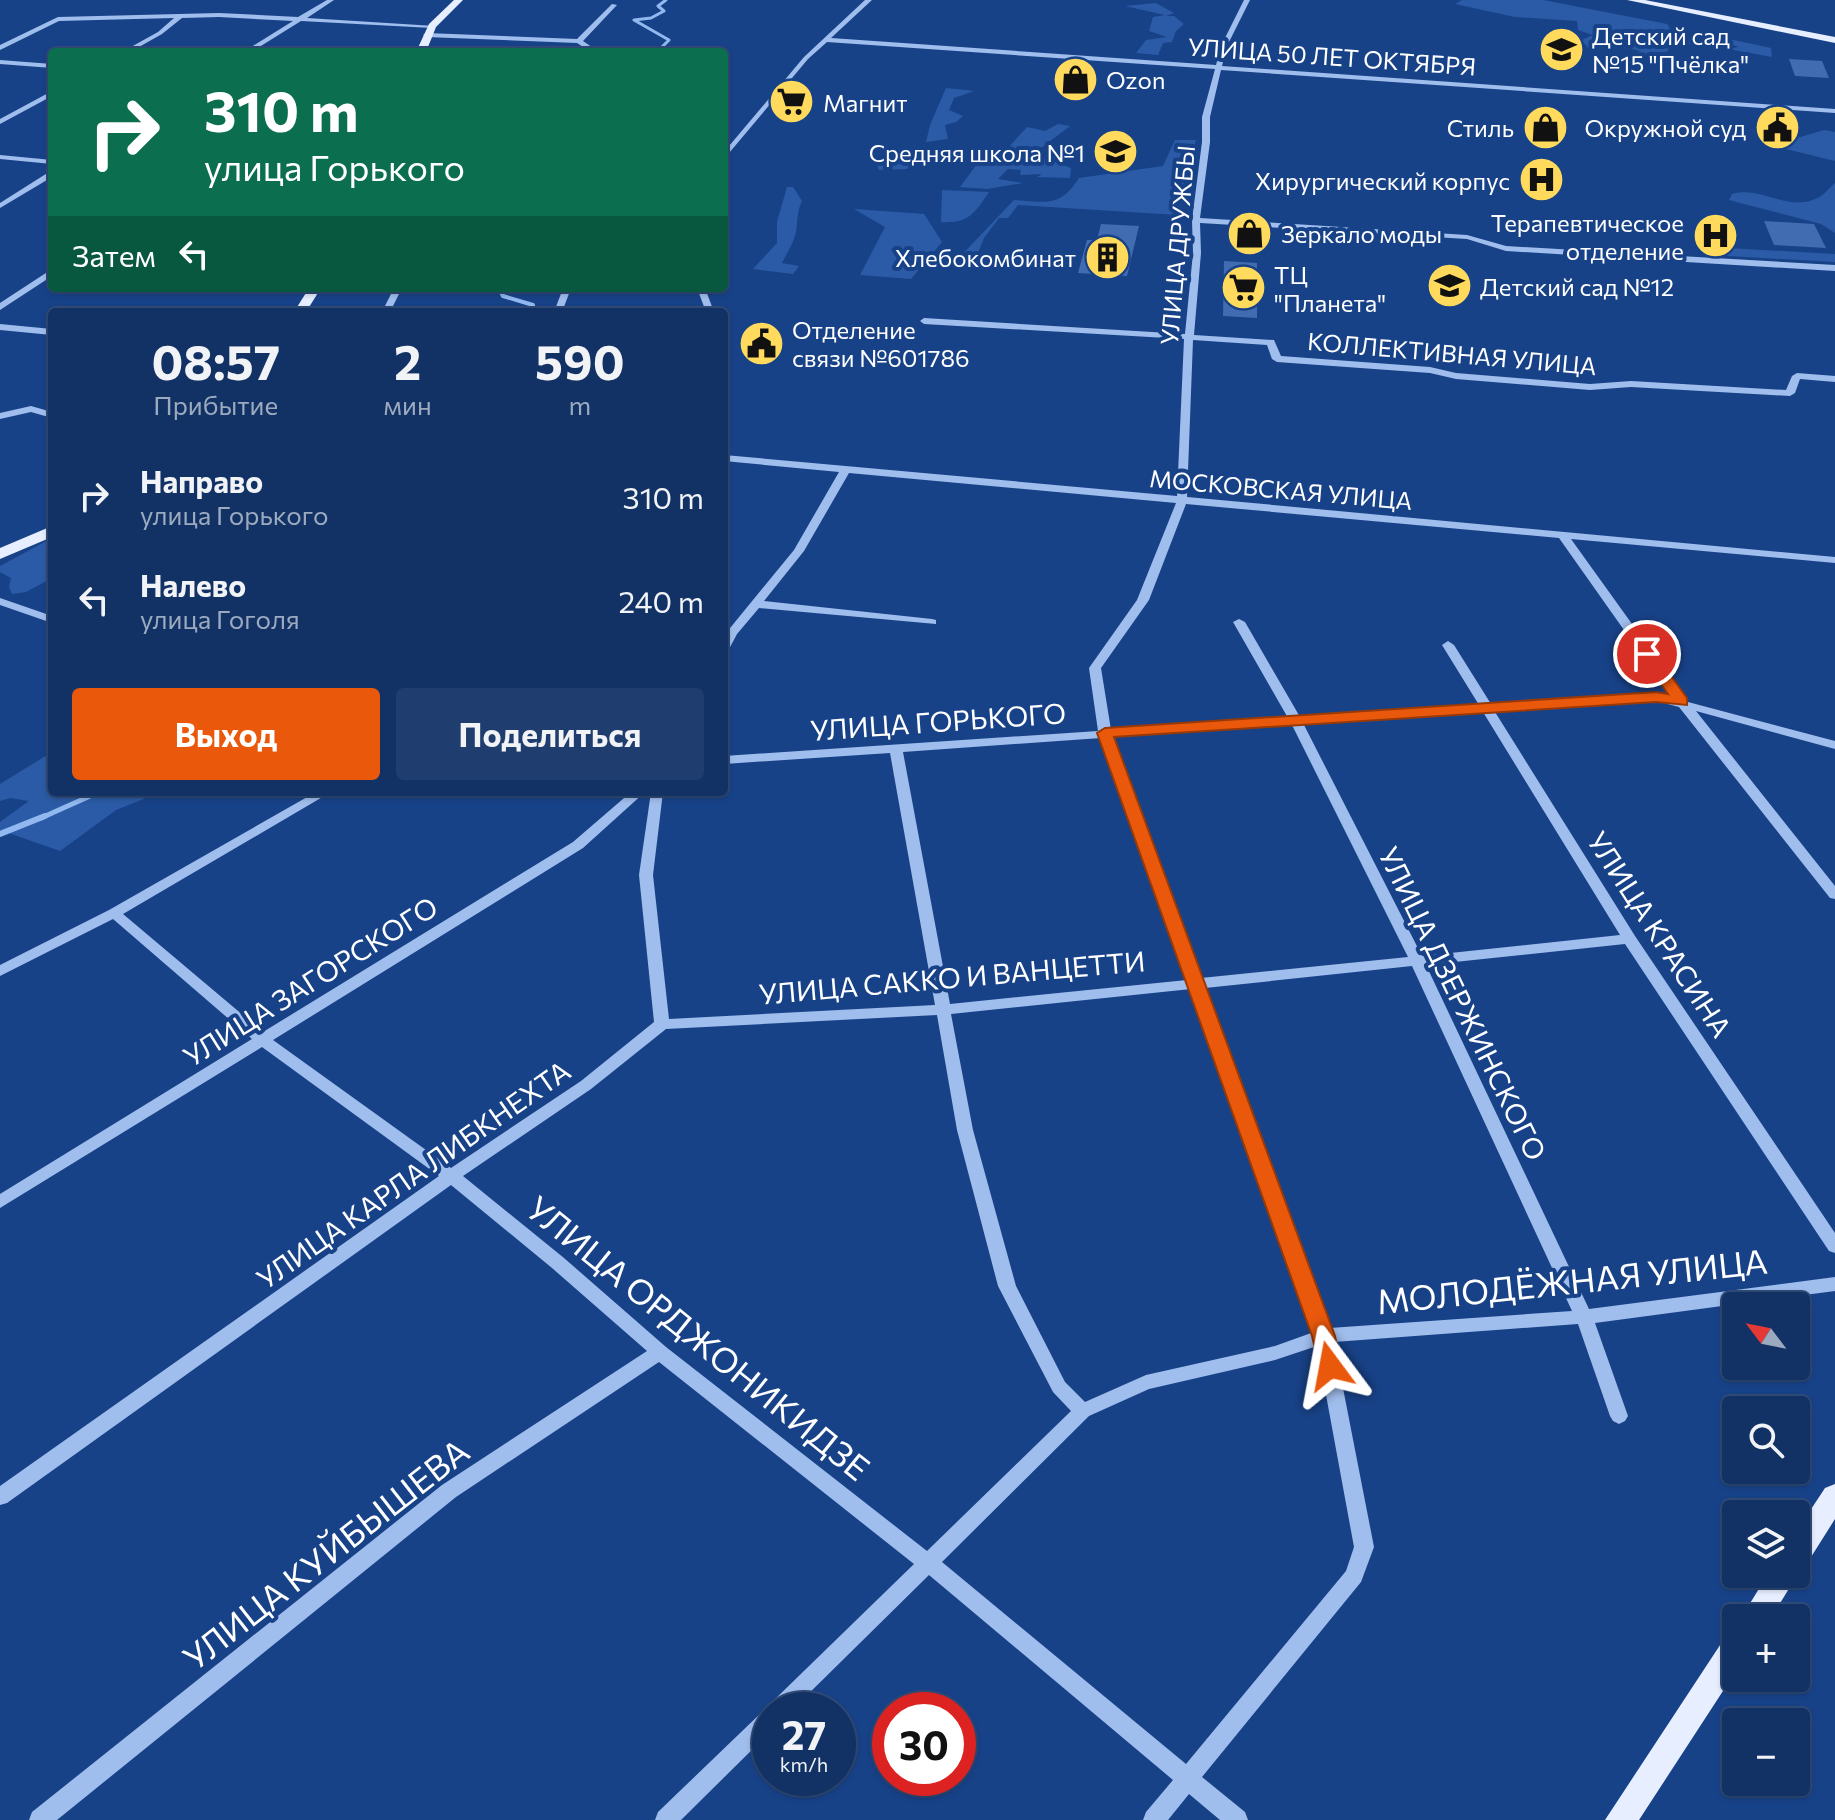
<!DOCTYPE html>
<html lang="ru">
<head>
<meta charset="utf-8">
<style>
  :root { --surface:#123266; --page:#1f3e6f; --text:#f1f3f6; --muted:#9caabf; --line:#314d7a; --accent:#ea580c }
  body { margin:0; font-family:Commissioner,sans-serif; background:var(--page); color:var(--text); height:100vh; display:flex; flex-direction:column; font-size:30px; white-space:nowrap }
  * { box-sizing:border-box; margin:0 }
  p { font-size:26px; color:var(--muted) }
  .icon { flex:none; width:44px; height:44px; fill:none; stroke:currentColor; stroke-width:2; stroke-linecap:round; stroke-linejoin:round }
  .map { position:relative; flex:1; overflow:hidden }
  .sheet { position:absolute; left:48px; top:308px; width:680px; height:488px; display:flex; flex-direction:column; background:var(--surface); border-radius:8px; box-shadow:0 2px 6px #0004,0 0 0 2px var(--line) }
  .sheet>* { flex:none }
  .banner { position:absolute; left:48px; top:48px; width:680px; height:244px; border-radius:8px; box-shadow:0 2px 6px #0004,0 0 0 2px var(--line); background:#0b6e4f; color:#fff; overflow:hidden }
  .needle { width:52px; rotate:302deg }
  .fabs { position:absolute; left:1722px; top:1292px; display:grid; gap:16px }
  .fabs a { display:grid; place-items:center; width:88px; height:88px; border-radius:8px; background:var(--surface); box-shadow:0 2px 6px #0004,0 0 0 2px var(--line); font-size:40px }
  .speed { position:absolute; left:752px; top:1692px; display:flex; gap:16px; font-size:40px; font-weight:700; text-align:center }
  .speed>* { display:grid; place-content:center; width:104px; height:104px; border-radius:50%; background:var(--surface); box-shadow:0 2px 6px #0004,0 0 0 2px var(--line); line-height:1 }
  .speed small { font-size:20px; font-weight:400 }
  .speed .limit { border:12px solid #d22; background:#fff; color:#111 }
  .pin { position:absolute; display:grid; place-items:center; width:68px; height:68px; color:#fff; margin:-34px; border:4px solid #fff; border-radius:50%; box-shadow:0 2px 8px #0007 }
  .me { position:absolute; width:88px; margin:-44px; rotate:347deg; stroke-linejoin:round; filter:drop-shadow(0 0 6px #0008) }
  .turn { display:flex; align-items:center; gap:28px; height:168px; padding:0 24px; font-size:36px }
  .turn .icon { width:104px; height:104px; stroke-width:2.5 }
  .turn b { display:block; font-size:56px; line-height:68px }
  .then { display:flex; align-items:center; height:76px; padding:0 24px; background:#0003; gap:16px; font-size:30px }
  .eta { display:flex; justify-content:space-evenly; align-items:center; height:136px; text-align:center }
  .eta b { font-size:48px; font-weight:700; line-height:56px }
  .action { display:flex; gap:16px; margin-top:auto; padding:16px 24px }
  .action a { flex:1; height:92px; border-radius:8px; background:var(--accent); color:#fff; font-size:32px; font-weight:700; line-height:92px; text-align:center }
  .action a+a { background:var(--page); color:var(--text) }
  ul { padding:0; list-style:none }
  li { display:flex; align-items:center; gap:24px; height:104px; padding:0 24px }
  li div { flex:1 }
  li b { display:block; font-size:30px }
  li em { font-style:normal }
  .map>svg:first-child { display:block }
  .green { fill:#2b5ba6 }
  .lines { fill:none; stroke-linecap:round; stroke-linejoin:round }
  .stream-far3 { stroke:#92b8f0; stroke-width:3 }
  .stream-far2 { stroke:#92b8f0; stroke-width:4 }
  .stream-far1 { stroke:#92b8f0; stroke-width:5 }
  .stream { stroke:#92b8f0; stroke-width:6 }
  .building { fill:#416cb1 }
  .minor { fill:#a0beed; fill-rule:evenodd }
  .major { fill:#e6eeff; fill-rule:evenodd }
  .route { fill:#ea580c; stroke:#983908; stroke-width:2 }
  .labels { text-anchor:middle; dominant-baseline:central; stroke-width:8; stroke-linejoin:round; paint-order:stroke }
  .far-poi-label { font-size:24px; fill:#fff; stroke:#184288; text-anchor:start }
  .far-street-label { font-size:24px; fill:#fff; stroke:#184288 }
  .street-label { font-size:28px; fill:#fff; stroke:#184288 }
  .near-street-label { font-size:34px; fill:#fff; stroke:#184288 }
</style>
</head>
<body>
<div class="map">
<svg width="1835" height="1820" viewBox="0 0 1835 1820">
  <rect width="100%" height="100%" fill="#184288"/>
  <!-- green -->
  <path class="green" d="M 1462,0 L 1543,0 L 1667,24 L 1676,37 L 1684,40 L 1696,32 L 1771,48 L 1772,57 L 1728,49 L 1739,47 L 1726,43 L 1723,46 L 1675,44 C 1661,59 1652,57 1633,54 L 1640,51 C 1624,46 1606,50 1588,48 L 1582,40 L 1593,35 L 1578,30 L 1577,21 L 1515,17 L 1455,4 Z
    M 1156,3 L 1174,13 L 1166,16 L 1174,16 L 1184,24 L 1176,31 L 1172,42 L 1163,43 L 1158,55 L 1136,53 L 1146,40 L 1167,37 L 1149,31 L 1153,17 L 1165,15 L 1125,6 Z
    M 946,88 L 974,91 L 954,98 L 949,110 L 963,116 L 956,122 L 945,125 L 948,139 L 926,142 L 930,125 Z
    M 1058,124 L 1070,126 L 1033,154 L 1071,168 L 1070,178 L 1037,177 L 1042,174 L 1020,175 L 1021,170 L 1008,169 L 998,179 L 1023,183 L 987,189 L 960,187 L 989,148 L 1007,149 L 1027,127 L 1045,131 Z
    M 1824,130 L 1835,132 L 1835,161 L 1778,147 L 1784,142 Z
    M 1175,140 L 1196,140 L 1177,215 L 1018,205 L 1008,218 L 999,218 L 984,238 L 974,263 L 955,262 L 1014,200 C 1046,202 1060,208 1079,178 L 1163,166 Z
    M 916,147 L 919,159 L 911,162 L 907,169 L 879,170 L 876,163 L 889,150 Z
    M 1835,183 L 1835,233 L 1821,224 L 1729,200 L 1732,194 C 1761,185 1791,215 1821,196 C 1826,193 1830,187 1835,183 Z
    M 787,187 L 793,187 L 802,201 C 795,215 799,225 794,239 C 791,247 786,255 782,263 L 799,266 L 793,274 L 753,269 L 777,243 L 777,222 Z
    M 942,190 L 989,192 C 975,213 968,224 941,222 Z
    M 854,209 L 924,214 L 942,242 L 911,279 L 860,275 L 885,227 Z
    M 1710,247 L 1835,254 L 1835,262 L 1729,256 L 1719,255 Z
    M 52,538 L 52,578 L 26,592 L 12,594 L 9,587 L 11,578 L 0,572 L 0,566 Z
    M 52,752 L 52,792 L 161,792 L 116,810 L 60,851 L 0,830 L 0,822 L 29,801 L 10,798 L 0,801 L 0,784 Z"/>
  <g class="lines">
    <!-- stream-far3 -->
    <path class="stream-far3" d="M 657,52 L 669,40 L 634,20 L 651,18 L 664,11 L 658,6 L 666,0"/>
    <!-- stream-far2 -->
    <path class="stream-far2" d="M 499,288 L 503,296 L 533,305 L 533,312"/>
    <!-- stream-far1 -->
    <path class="stream-far1" d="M 41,818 L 99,792"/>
    <!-- stream -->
    <path class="stream" d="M 0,834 L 45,816"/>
  </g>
  <!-- building -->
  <path class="building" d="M 1789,59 L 1822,61 L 1829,78 L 1795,76 Z
    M 1763,116 L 1783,117 L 1790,136 L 1766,134 L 1761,120 L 1764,120 Z
    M 1764,221 L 1814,224 L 1826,248 L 1774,245 Z
    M 1101,224 L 1139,226 L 1127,276 L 1078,273 L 1087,240 L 1097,240 Z
    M 1224,261 L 1257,263 L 1257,318 L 1223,316 Z"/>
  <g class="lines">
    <!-- minor -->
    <path class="minor" d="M 327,0 L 334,0 L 307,18 L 435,26 L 432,28 L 301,21 L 251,52 L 243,52 L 293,21 L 219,17 L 182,18 L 162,34 L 130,52 L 122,52 L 158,32 L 174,18 L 59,21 L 0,50 L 0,45 L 58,17 L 219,13 L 298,17 Z
      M 865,0 L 872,0 L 831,38 L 1216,65 L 1221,46 L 1244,0 L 1250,0 L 1227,46 L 1222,66 L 1835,109 L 1835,113 L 1221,70 L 1210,117 L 1210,142 L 1200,218 L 1467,235 L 1506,246 L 1835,265 L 1835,271 L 1506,251 L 1467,239 L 1200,223 L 1201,253 L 1194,335 L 1274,340 L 1281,356 L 1430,367 L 1456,373 L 1590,384 L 1631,381 L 1786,390 L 1792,376 L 1797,373 L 1835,376 L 1835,382 L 1800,379 L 1795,393 L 1790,396 L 1631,387 L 1590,390 L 1456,379 L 1430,373 L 1277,362 L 1272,359 L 1267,345 L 1193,340 L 1187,497 L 1835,557 L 1835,563 L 1571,539 L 1688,702 L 1835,741 L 1835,749 L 1696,711 L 1835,886 L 1835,899 L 1830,898 L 1679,707 L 1656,701 L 1495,712 L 1635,936 L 1835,1233 L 1835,1253 L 1829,1251 L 1625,944 L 1426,965 L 1589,1309 L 1835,1277 L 1835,1291 L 1595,1323 L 1628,1416 L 1625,1421 L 1619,1424 L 1613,1421 L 1610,1416 L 1578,1324 L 1334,1342 L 1374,1547 L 1361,1582 L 1202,1777 L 1245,1812 L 1248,1820 L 1220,1820 L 1189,1794 L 1168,1820 L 1143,1820 L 1146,1812 L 1173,1780 L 929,1575 L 792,1710 L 770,1710 L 770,1732 L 681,1820 L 655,1820 L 658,1812 L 763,1711 L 768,1709 L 771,1703 L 914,1564 L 659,1362 L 456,1497 L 57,1820 L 29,1820 L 32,1812 L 442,1485 L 647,1351 L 552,1268 L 451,1185 L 7,1503 L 0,1505 L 0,1486 L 439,1176 L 262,1047 L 0,1208 L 0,1194 L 252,1039 L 113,919 L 0,976 L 0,965 L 109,910 L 316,792 L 331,792 L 123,914 L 263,1032 L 573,842 L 631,792 L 645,792 L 583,848 L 273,1040 L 451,1168 L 581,1081 L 654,1022 L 639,875 L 651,792 L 663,792 L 653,875 L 669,1019 L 935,1005 L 890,753 L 724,764 L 724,756 L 1098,731 L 1089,668 L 1137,600 L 1176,503 L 849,473 L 804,551 L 764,601 L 932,619 L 936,620 L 936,624 L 759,608 L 737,634 L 728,651 L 724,653 L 726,633 L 794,550 L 839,472 L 724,461 L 724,455 L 1177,496 L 1184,339 L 924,324 L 920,321 L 924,318 L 1185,334 L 1193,253 L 1192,220 L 1202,142 L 1202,117 L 1215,69 L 827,42 L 808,59 L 724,159 L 724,152 L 804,57 ZM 1186,504 L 1559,538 L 1672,698 L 1656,693 L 1491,704 L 1454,645 L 1448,641 L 1442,645 L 1479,705 L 1300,717 L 1245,622 L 1239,619 L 1233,622 L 1288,718 L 1111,730 L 1101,668 L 1149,600 ZM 1483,712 L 1620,935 L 1422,956 L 1304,725 ZM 1292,725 L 1408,957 L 1201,978 L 1113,737 ZM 1101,738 L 1187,980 L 950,1004 L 903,752 ZM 1412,966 L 1572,1311 L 1330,1328 L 1205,988 ZM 1191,989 L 1314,1332 L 1275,1346 L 1146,1375 L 1085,1402 L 1065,1382 L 1016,1286 L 973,1130 L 951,1014 ZM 937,1015 L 957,1130 L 998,1286 L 1053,1392 L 1071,1411 L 927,1551 L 666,1347 L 564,1258 L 463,1176 L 591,1089 L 666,1029 ZM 1317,1346 L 1354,1547 L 1346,1571 L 1186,1764 L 942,1562 L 1089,1416 L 1149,1389 L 1275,1360 Z
      M 612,4 L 617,5 L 583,41 L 599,52 L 591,52 L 577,43 L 426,37 L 423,35 L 426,33 L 577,39 Z
      M 0,60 L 52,64 L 52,68 L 0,64 Z
      M 52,91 L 52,96 L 0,124 L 0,119 Z
      M 0,155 L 52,160 L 52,164 L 0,159 Z
      M 49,172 L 52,172 L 52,177 L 0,208 L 0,203 Z
      M 52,269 L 52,276 L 0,310 L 0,303 Z
      M 394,288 L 402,288 L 390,312 L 382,312 Z
      M 566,288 L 570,291 L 562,312 L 554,312 L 562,291 Z
      M 697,288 L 705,288 L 714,312 L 706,312 Z
      M 0,324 L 52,329 L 52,335 L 0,330 Z
      M 31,406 L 52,412 L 52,418 L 31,412 L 0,419 L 0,413 Z
      M 0,598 L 52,616 L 52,623 L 0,605 Z"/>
    <!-- major -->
    <path class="major" d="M 454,0 L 463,0 L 436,27 L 426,52 L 416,52 L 429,24 Z
      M 1627,0 L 1645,0 L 1835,37 L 1835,43 Z
      M 309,288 L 321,288 L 306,312 L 294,312 Z
      M 52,526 L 52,537 L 0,559 L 0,548 Z
      M 1835,1484 L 1835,1519 L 1806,1565 L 1796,1568 L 1796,1532 L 1825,1488 Z
      M 1796,1570 L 1798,1574 L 1771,1618 L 1741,1618 L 1768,1574 L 1796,1574 Z
      M 1736,1633 L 1736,1671 L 1639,1820 L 1605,1820 L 1726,1636 Z"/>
  </g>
  <!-- route -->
  <path class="route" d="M 1647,650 L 1653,651 L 1687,698 L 1687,705 L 1656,702 L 1114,737 L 1335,1336 L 1341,1366 L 1338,1373 L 1330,1376 L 1321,1373 L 1312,1336 L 1097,733 L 1105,728 L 1656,692 L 1668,694 L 1640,654 Z"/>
  <!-- icons -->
  <defs>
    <symbol id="school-disc" viewBox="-11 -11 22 22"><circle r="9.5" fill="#ffda5c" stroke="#184288"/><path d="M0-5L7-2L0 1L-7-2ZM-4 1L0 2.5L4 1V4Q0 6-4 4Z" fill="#111"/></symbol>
    <symbol id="shop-disc" viewBox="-11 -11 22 22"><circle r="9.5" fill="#ffda5c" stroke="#184288"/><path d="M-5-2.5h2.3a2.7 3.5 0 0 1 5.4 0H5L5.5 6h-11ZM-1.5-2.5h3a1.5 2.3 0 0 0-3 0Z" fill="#111"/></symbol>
    <symbol id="supermarket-disc" viewBox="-11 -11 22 22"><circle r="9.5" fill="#ffda5c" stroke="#184288"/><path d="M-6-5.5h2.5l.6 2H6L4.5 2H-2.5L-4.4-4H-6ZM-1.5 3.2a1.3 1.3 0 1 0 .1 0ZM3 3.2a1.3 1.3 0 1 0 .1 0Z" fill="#111"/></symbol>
    <symbol id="civic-disc" viewBox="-11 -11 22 22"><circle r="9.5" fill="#ffda5c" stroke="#184288"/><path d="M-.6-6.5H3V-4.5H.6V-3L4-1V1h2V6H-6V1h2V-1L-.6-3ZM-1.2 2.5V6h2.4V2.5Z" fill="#111"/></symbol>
    <symbol id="hospital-disc" viewBox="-11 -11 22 22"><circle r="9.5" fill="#ffda5c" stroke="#184288"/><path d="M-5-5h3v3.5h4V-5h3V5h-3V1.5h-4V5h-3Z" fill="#111"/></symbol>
    <symbol id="building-disc" viewBox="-11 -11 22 22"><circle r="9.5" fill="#ffda5c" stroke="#184288"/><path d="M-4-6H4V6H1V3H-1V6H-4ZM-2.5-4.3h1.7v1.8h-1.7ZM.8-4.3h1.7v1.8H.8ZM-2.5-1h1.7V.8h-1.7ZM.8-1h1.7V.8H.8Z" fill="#111"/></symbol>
  </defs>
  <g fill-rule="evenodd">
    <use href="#school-disc" x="1536" y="24" width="51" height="51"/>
    <use href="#shop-disc" x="1050" y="54" width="51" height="51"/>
    <use href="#supermarket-disc" x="766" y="76" width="51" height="51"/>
    <use href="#shop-disc" x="1520" y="102" width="51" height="51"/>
    <use href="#civic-disc" x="1752" y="102" width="51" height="51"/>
    <use href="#school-disc" x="1090" y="126" width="51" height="51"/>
    <use href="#hospital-disc" x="1516" y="154" width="51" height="51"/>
    <use href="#shop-disc" x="1224" y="208" width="51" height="51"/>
    <use href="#hospital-disc" x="1690" y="210" width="51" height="51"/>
    <use href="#building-disc" x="1082" y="232" width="51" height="51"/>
    <use href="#school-disc" x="1424" y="260" width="51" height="51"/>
    <use href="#supermarket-disc" x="1218" y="262" width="51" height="51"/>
    <use href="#civic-disc" x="736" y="318" width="51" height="51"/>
  </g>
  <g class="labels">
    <!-- far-poi labels -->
    <g class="far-poi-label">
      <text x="1592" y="35">Детский сад<tspan x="1592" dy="28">№15 "Пчёлка"</tspan></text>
      <text x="1106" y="79">Ozon</text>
      <text x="823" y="102">Магнит</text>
      <text x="1514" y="127" text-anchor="end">Стиль</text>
      <text x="1746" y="127" text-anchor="end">Окружной суд</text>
      <text x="1085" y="152" text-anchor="end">Средняя школа №1</text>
      <text x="1510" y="180" text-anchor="end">Хирургический корпус</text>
      <text x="1684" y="222" text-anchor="end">Терапевтическое<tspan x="1684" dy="28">отделение</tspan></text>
      <text x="1281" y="233">Зеркало моды</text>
      <text x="1076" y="257" text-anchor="end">Хлебокомбинат</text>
      <text x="1274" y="274">ТЦ<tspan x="1274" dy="28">"Планета"</tspan></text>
      <text x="1480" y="286">Детский сад №12</text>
      <text x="792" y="329">Отделение<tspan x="792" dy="28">связи №601786</tspan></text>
    </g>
    <!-- far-street labels -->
    <g class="far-street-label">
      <text transform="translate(1332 56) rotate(4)">УЛИЦА 50 ЛЕТ ОКТЯБРЯ</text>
      <text transform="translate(1177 245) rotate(-85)">УЛИЦА ДРУЖБЫ</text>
      <text transform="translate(1452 353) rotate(5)">КОЛЛЕКТИВНАЯ УЛИЦА</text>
      <text transform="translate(1281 489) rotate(5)">МОСКОВСКАЯ УЛИЦА</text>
    </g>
    <!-- street labels -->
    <g class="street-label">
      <text transform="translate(938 721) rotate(-4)">УЛИЦА ГОРЬКОГО</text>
      <text transform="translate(1660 934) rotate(57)">УЛИЦА КРАСИНА</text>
      <text transform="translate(952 977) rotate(-5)">УЛИЦА САККО И ВАНЦЕТТИ</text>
      <text transform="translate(310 981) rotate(-32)">УЛИЦА ЗАГОРСКОГО</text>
      <text transform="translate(1463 1003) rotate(64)">УЛИЦА ДЗЕРЖИНСКОГО</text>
      <text transform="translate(413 1174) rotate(-35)">УЛИЦА КАРЛА ЛИБКНЕХТА</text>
    </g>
    <!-- near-street labels -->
    <g class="near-street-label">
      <text transform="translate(1572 1280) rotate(-6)">МОЛОДЁЖНАЯ УЛИЦА</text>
      <text transform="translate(699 1337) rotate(39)">УЛИЦА ОРДЖОНИКИДЗЕ</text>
      <text transform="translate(325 1553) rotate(-38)">УЛИЦА КУЙБЫШЕВА</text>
    </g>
  </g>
</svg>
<div class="fabs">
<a><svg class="needle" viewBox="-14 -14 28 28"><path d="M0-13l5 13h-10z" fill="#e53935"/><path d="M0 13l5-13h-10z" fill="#9caabf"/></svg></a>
<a><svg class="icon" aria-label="search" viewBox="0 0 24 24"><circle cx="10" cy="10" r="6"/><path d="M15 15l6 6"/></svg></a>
<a><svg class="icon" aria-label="layers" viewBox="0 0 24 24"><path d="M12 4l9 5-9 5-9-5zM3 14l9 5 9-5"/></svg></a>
<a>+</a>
<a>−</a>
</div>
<div class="speed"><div>27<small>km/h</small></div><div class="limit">30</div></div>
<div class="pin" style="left:1647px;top:654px;background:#d93025"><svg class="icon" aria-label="arrive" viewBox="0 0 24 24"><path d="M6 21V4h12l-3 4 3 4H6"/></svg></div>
<svg class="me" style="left:1330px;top:1366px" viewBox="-20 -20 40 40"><path d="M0-17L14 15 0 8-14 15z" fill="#ea580c" stroke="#fff" stroke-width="4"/></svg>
<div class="banner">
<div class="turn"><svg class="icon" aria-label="right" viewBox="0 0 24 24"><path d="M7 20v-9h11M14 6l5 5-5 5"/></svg><div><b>310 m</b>улица Горького</div></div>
<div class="then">Затем<svg class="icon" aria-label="left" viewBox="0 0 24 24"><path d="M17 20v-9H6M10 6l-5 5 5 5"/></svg></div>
</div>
<section class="sheet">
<div class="eta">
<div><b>08:57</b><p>Прибытие</p></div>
<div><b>2</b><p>мин</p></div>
<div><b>590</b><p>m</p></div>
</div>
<ul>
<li><svg class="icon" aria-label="right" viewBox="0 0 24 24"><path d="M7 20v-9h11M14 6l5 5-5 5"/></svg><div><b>Направо</b><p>улица Горького</p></div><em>310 m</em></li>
<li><svg class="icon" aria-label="left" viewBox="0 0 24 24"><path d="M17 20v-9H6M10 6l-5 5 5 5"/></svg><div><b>Налево</b><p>улица Гоголя</p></div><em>240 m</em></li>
</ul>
<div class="action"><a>Выход</a><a>Поделиться</a></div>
</section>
</div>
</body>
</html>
